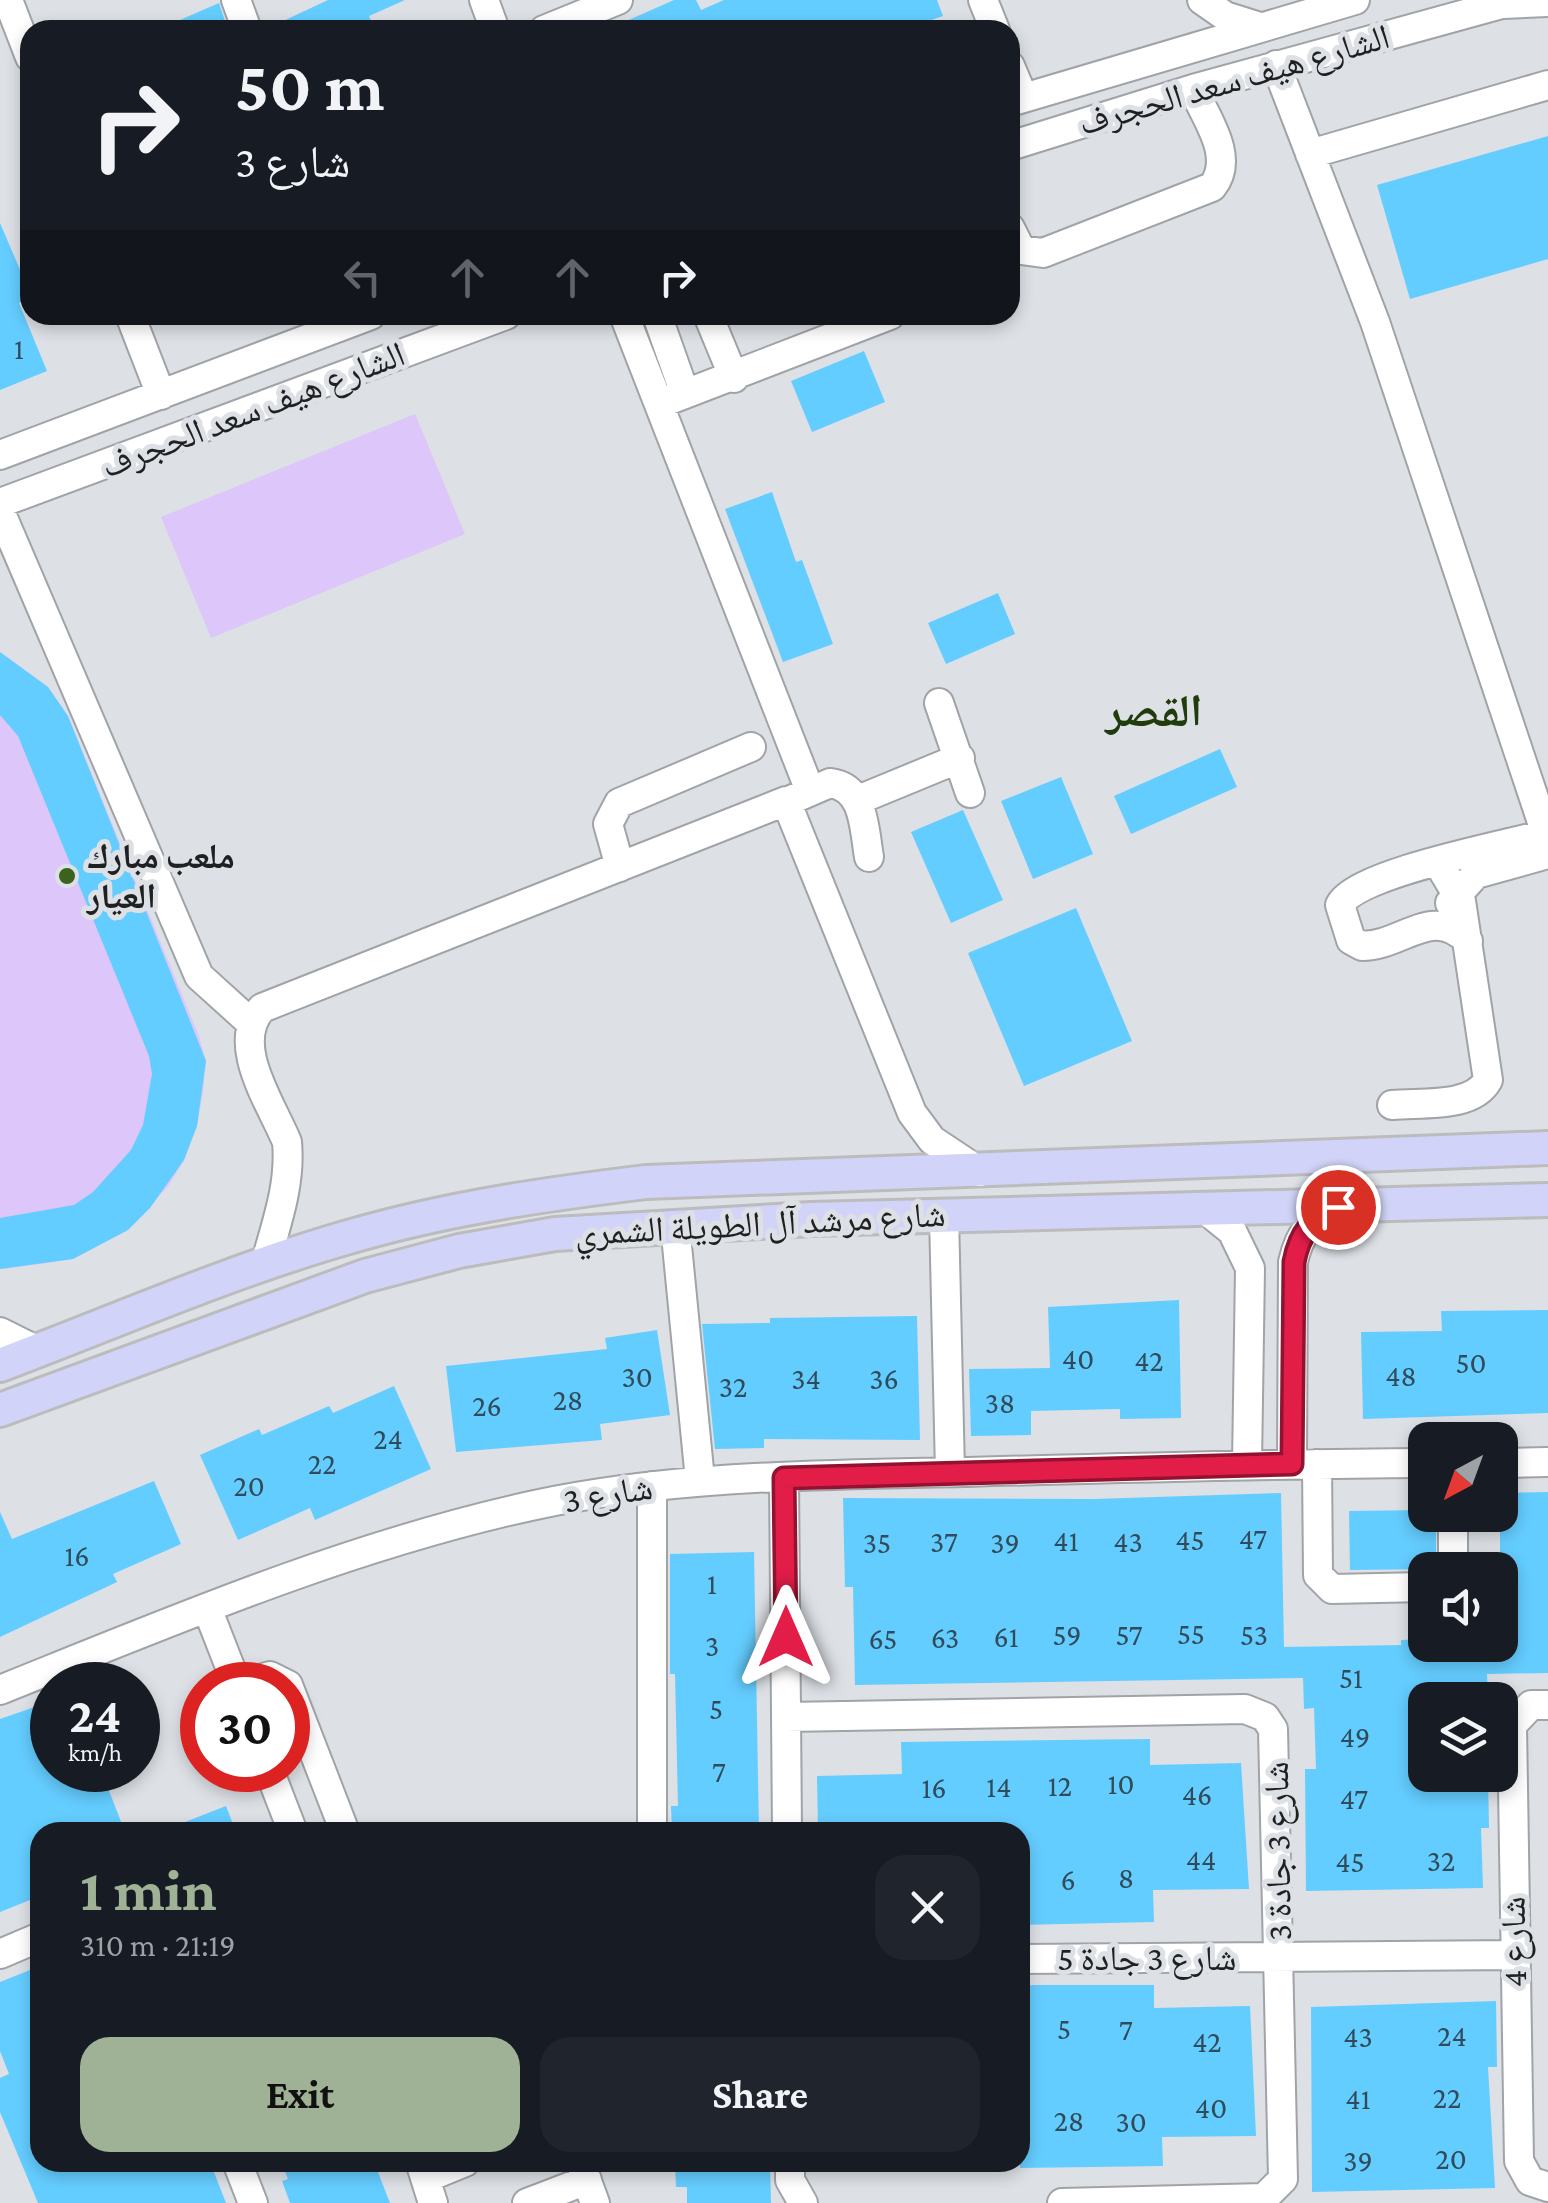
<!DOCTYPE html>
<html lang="en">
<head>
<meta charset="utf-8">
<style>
  :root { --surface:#171b24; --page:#20242c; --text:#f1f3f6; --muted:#9ea1a6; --accent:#a0b295 }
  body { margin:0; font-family:"Crimson Pro","Noto Naskh Arabic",serif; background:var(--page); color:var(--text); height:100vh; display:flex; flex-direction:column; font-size:38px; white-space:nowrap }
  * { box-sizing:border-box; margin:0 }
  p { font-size:32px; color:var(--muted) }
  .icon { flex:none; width:55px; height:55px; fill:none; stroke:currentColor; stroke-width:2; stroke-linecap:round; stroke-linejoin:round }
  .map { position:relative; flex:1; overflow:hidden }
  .drawer { position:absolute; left:30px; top:1822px; width:1000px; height:350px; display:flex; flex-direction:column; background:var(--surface); border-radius:30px; box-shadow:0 5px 15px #0003 }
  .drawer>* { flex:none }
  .top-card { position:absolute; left:20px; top:20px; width:1000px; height:305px; border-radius:30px; box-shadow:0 5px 15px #0003; background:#171b24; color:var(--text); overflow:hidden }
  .needle { width:65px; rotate:221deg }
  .tools { position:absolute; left:1408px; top:1422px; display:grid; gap:20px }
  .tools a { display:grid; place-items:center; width:110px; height:110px; border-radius:20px; background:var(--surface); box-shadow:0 5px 15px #0003; font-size:50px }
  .speed { position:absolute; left:30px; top:1662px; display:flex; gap:20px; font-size:50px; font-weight:700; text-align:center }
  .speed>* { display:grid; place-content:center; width:130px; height:130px; border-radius:50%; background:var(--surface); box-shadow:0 5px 15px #0003; line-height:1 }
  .speed small { font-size:25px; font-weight:400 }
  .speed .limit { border:15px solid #d22; background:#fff; color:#111 }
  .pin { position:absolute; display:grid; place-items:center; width:85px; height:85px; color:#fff; margin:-42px; border:5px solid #fff; border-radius:50%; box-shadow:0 2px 10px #0007 }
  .me { position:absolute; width:110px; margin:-55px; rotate:0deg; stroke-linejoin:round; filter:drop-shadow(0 0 8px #0008) }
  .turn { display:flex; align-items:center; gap:35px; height:210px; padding:0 50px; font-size:45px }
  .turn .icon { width:130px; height:130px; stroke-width:2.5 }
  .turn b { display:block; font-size:70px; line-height:85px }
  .lanes { display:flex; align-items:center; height:95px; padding:0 50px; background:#0003; justify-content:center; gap:50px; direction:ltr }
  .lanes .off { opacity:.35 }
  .round { display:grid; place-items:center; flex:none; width:105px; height:105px; border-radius:30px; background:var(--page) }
  .summary { display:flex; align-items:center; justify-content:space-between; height:170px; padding:0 50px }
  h1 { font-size:60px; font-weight:700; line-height:75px; color:var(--accent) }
  .action { display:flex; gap:20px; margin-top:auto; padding:20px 50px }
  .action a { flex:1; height:115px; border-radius:30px; background:var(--accent); color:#111; font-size:40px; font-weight:700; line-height:115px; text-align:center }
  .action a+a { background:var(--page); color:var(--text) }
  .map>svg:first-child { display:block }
  .green { fill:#ddc6f9 }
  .building { fill:#64cdff }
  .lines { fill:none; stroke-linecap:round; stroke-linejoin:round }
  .minor-casing { stroke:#a0a3a7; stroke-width:32 }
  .major-casing { stroke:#bcbcbd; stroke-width:38 }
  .minor { stroke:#fff; stroke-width:28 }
  .major { stroke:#d1d4f8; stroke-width:32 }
  .route-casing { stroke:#92132f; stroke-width:25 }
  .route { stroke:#e11d48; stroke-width:18 }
  .poi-dot { fill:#3c631e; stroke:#dde0e5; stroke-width:4 }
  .labels { text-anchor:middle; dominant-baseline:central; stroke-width:10; stroke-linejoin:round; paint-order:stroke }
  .number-label { font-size:30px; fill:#304b59 }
  .street-label { font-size:35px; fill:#1f2022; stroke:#dde0e5 }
  .poi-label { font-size:35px; font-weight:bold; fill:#1f2022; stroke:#dde0e5; text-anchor:start }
  .district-label { font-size:45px; font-weight:bold; fill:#213c0c; stroke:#dde0e5 }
</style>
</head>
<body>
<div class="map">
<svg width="1548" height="2203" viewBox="0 0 1548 2203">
  <rect width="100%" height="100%" fill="#dde0e5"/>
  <!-- green -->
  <path class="green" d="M 415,414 L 465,534 L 211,638 L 161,517 Z
    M 0,652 L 48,687 L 68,716 L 199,1036 L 206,1061 L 203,1092 L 197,1126 L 184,1160 L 169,1185 L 128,1230 L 73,1259 L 5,1269 L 0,1268 Z"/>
  <!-- building -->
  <path class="building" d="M 328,0 L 405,0 L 369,16 L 375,30 L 264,30 Z
    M 674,0 L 696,0 L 701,10 L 724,0 L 937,0 L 943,16 L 902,30 L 606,30 Z
    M 219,3 L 228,30 L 157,30 Z
    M 1548,136 L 1548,259 L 1410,299 L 1377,185 Z
    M 0,223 L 30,293 L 30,298 L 19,303 L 47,371 L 0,390 Z
    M 864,351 L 885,402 L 812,432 L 791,381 Z
    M 772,492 L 796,562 L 802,560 L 833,644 L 783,662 L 725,509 Z
    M 998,593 L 1015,634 L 946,664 L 928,623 Z
    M 0,652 L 48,687 L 68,716 L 206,1061 L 197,1126 L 184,1160 L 150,1208 L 128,1230 L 73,1259 L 0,1269 L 0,1218 L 74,1205 L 93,1192 L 131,1150 L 143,1125 L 152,1074 L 149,1056 L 18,736 L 0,715 Z
    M 1220,749 L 1237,787 L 1131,834 L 1114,796 Z
    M 1061,777 L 1093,854 L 1033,879 L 1001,801 Z
    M 963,810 L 1003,900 L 951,923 L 911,832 Z
    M 1076,908 L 1132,1041 L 1024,1086 L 968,953 Z
    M 1179,1300 L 1181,1418 L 1120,1419 L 1120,1409 L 1031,1411 L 1031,1435 L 971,1436 L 969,1369 L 1050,1368 L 1048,1307 Z
    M 1548,1310 L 1548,1413 L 1363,1419 L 1361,1332 L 1442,1331 L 1441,1311 Z
    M 917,1316 L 920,1440 L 764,1439 L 764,1448 L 715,1449 L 702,1324 L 770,1323 L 770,1318 Z
    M 657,1330 L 670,1415 L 600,1424 L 602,1440 L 456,1452 L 446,1366 L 607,1349 L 605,1338 Z
    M 394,1386 L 431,1469 L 315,1520 L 310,1508 L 238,1540 L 200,1455 L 259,1429 L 262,1435 L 329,1406 L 333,1413 Z
    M 154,1481 L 181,1544 L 113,1574 L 117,1582 L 0,1637 L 0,1512 L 12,1539 Z
    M 1548,1492 L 1548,1673 L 1487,1674 L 1488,1700 L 1425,1700 L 1425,1775 L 1488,1775 L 1489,1828 L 1481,1828 L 1483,1888 L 1306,1891 L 1305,1769 L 1316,1769 L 1314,1708 L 1304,1709 L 1303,1678 L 855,1685 L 853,1587 L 845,1587 L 843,1498 L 1094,1499 L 1281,1493 L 1284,1647 L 1401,1645 L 1401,1640 L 1425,1639 L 1425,1645 L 1500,1645 L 1500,1493 Z
    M 1425,1510 L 1425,1515 L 1436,1515 L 1436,1569 L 1350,1570 L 1349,1511 Z
    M 754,1552 L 759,1832 L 672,1832 L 671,1806 L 678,1806 L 675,1674 L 670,1674 L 670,1554 Z
    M 52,1701 L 52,1770 L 101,1770 L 125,1832 L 40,1832 L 40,1896 L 0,1912 L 0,1719 Z
    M 1150,1739 L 1150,1765 L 1241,1763 L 1249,1889 L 1153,1890 L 1154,1922 L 1020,1925 L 1020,1832 L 818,1832 L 817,1776 L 902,1774 L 901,1742 Z
    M 226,1806 L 236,1832 L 162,1832 L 162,1831 Z
    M 40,1966 L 40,2162 L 210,2162 L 226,2203 L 38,2203 L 0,2112 L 0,2078 L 9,2074 L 0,2051 L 0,1982 Z
    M 1033,1985 L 1154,1985 L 1154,2008 L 1250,2006 L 1256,2136 L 1162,2137 L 1163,2166 L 1020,2168 L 1020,1987 Z
    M 1496,2001 L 1497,2067 L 1488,2067 L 1495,2188 L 1312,2192 L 1311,2007 Z
    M 281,2162 L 374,2162 L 390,2203 L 290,2203 L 282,2181 L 288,2179 Z
    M 675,2162 L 770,2162 L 771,2203 L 687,2203 L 687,2187 L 676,2187 Z"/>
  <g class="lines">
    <defs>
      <path id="minor" d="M 8,0 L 30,57
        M 236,0 L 247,30
        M 484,0 L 495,30
        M 983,0 L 995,30
        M 1202,0 L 1225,16 L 1260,27
        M 1503,4 L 1548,2
        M 544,30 L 618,0
        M 1276,65 L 1375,322 L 1548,840
        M 1010,66 L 1023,97
        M 1010,102 L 1355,0
        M 1010,146 L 1193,89 L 1516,0
        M 1310,154 L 1548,85
        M 1010,228 L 1021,250 L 1043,253 L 1212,187 C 1236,158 1206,118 1193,89
        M 130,315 L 161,395
        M 624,315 L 810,791
        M 657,315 L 685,394
        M 708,315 L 734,378
        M 659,404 L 890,315
        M 0,455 L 371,315
        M 0,503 L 506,315
        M 0,511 L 199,976 L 251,1023
        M 939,703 L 970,793
        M 793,799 L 830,783 C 865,787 864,829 869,857
        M 858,800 L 960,758
        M 620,867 L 608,824 L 619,803 L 751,747
        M 1450,903 L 1476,874 L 1548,854
        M 1468,941 C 1433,904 1402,946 1362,946 L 1351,940 L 1340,905 C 1356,873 1506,845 1546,834
        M 1392,1105 C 1421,1102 1472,1109 1488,1080 L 1461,901 L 1437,861
        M 1206,1210 L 1232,1231 L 1250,1268 L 1247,1465
        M 944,1215 L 950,1472
        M 675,1225 L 700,1480
        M 265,1265 C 276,1224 291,1185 287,1142 C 271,1103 229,1044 262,1008 L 786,801 L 912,1113 L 932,1140 L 980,1172
        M 0,1332 L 38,1351
        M 1500,1463 L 1548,1462
        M 1292,1464 L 1293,1262 C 1300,1231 1311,1221 1338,1207
        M 1317,1464 L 1318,1575 L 1332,1589 L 1425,1587
        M 784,1478 L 787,1832
        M 1453,1570 L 1453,1515
        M 207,1608 L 237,1685
        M 240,1685 L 270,1676 L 288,1685 L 345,1832
        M 0,1690 C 174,1620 351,1545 535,1505 C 676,1475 820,1475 964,1472 C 1118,1468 1271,1464 1425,1463
        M 1548,1705 L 1531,1705 L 1512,1725 L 1519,2161 L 1530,2181 L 1548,2187
        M 786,1717 L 1245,1709 L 1265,1717 L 1273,1729 L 1283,2179 L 1264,2198 L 1062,2203
        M 269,1770 L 293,1832
        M 652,1832 L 652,1486
        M 0,1954 L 40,1937
        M 1020,1959 L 1514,1955
        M 237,2162 L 253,2203
        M 420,2162 L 433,2203
        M 580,2162 L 595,2203
        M 790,2162 L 790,2180 L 803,2203
        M 426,2178 L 465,2162
        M 527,2203 L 587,2180"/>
      <path id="major" d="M 0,1365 C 117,1321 232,1270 352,1236 C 449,1208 547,1194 646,1182 L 1548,1148
        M 0,1410 L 365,1276 L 459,1251 L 555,1234 L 811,1219 L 1548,1200"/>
    </defs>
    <!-- minor casing -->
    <use href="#minor" class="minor-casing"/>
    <!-- major casing -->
    <use href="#major" class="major-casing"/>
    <!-- minor -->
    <use href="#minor" class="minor"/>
    <!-- major -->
    <use href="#major" class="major"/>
  </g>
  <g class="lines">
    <defs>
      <path id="route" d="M 786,1637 L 784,1478 L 1292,1464 L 1294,1262 C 1300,1231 1311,1221 1338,1207"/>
    </defs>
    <!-- route casing -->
    <use href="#route" class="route-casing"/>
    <!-- route -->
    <use href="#route" class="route"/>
  </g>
  <!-- markers -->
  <circle class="poi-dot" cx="67" cy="876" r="10"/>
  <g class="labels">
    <!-- number labels -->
    <g class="number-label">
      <text x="19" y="348">1</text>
      <text x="1078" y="1358">40</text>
      <text x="1149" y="1360">42</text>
      <text x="1471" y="1362">50</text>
      <text x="1401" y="1375">48</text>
      <text x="637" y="1376">30</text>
      <text x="806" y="1378">34</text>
      <text x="884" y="1378">36</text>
      <text x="733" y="1386">32</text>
      <text x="568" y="1399">28</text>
      <text x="1000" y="1402">38</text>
      <text x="487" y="1405">26</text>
      <text x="388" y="1438">24</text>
      <text x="322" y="1463">22</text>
      <text x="249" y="1485">20</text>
      <text x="1253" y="1538">47</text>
      <text x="1190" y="1539">45</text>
      <text x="1066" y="1540">41</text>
      <text x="944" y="1541">37</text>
      <text x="1128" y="1541">43</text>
      <text x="877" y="1542">35</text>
      <text x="1005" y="1542">39</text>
      <text x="77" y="1555">16</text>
      <text x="712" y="1583">1</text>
      <text x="1191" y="1633">55</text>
      <text x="1067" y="1634">59</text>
      <text x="1129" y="1634">57</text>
      <text x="1254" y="1634">53</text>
      <text x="1006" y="1636">61</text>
      <text x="945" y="1637">63</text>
      <text x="883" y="1638">65</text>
      <text x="712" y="1645">3</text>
      <text x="1351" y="1677">51</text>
      <text x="716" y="1708">5</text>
      <text x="1355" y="1736">49</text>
      <text x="719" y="1771">7</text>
      <text x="1121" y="1783">10</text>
      <text x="1060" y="1785">12</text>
      <text x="999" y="1786">14</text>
      <text x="934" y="1787">16</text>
      <text x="1197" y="1794">46</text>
      <text x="1354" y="1798">47</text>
      <text x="1201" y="1859">44</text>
      <text x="1441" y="1860">32</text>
      <text x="1350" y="1861">45</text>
      <text x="1126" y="1877">8</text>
      <text x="1068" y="1879">6</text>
      <text x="1064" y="2028">5</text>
      <text x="1126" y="2029">7</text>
      <text x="1452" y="2035">24</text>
      <text x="1358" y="2036">43</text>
      <text x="1207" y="2041">42</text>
      <text x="1447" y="2097">22</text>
      <text x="1358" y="2098">41</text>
      <text x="1211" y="2107">40</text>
      <text x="1069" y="2120">28</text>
      <text x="1131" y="2121">30</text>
      <text x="1451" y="2158">20</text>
      <text x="1358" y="2160">39</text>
    </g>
    <!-- street labels -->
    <g class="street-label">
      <text transform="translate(1234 80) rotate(-16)">الشارع هيف سعد الحجرف</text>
      <text transform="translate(253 410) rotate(-21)">الشارع هيف سعد الحجرف</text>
      <text transform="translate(760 1224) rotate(-3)">شارع مرشد آل الطويلة الشمري</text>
      <text transform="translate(608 1494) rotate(-9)">شارع 3</text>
      <text transform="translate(1278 1851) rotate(-91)">شارع 3 جادة 3</text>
      <text transform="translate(1514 1942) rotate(-91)">شارع 4</text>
      <text x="1147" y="1958">شارع 3 جادة 5</text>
    </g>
    <!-- poi labels -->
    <g class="poi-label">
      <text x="87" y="856">ملعب مبارك<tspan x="87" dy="40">العيار</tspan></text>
    </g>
    <!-- district labels -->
    <g class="district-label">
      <text x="1154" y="711">القصر</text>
    </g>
  </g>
</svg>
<div class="tools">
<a><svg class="needle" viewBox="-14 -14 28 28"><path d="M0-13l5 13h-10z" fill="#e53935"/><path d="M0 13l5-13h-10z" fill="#9ea1a6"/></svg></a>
<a><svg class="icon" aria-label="sound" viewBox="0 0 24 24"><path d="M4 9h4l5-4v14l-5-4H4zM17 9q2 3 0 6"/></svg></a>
<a><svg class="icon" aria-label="layers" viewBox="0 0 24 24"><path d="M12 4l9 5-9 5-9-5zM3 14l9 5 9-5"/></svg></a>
</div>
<div class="speed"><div>24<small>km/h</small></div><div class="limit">30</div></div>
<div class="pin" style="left:1338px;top:1207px;background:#d93025"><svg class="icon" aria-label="arrive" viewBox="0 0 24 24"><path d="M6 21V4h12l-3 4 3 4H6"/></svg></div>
<svg class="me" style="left:786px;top:1637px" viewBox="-20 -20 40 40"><path d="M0-17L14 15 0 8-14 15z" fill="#e11d48" stroke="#fff" stroke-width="4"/></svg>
<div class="top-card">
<div class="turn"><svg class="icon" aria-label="right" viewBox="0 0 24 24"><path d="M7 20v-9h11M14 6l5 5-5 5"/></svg><div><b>50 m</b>شارع 3</div></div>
<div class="lanes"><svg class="icon off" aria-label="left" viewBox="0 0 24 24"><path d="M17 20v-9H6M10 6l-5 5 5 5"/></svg><svg class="icon off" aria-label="ahead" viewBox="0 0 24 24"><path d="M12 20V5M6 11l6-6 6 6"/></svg><svg class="icon off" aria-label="ahead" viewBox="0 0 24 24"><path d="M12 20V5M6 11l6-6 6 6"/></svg><svg class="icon" aria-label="right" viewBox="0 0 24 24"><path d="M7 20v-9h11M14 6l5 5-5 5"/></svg></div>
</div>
<section class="drawer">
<div class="summary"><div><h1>1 min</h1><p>310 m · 21:19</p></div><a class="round"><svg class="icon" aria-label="close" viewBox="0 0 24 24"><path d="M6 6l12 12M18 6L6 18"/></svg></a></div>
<div class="action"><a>Exit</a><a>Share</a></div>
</section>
</div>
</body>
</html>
